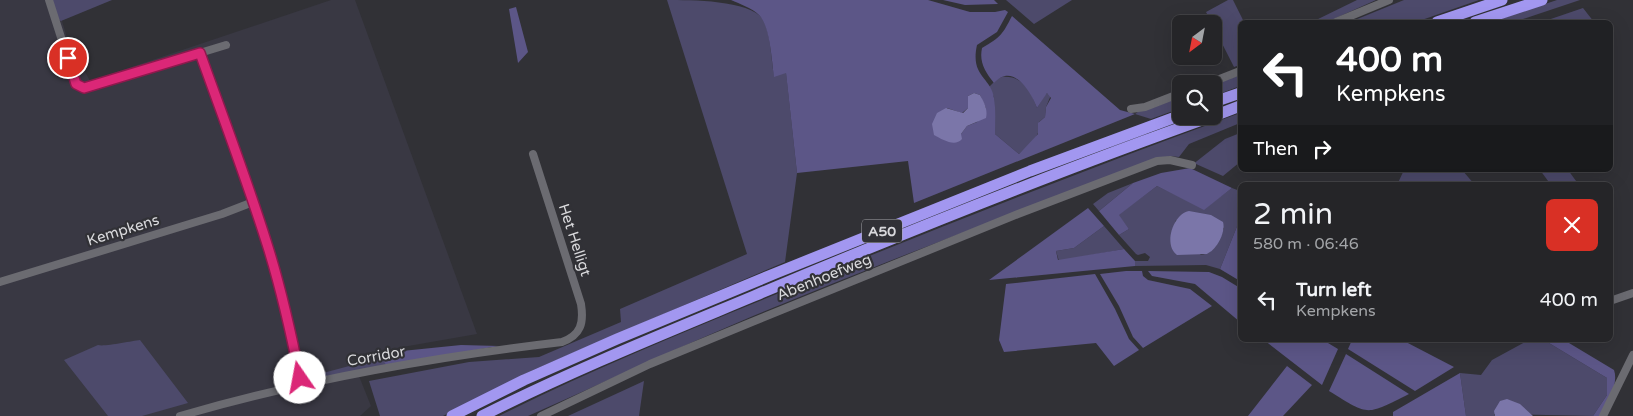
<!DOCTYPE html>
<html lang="en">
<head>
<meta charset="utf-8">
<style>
  :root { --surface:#252528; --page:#313134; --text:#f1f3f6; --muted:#a3a5a8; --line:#424245 }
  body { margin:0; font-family:"Varela Round",sans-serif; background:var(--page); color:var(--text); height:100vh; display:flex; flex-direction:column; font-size:19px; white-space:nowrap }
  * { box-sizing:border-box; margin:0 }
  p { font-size:16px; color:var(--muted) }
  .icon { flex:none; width:28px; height:28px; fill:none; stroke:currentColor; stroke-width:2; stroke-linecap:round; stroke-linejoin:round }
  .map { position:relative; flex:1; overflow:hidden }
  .sheet { position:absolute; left:1238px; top:182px; width:375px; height:160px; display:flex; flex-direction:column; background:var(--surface); border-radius:8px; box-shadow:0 5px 20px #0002,0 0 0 1px var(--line) }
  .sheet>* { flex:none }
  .hud { position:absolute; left:1238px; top:20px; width:375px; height:152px; border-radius:8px; box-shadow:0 5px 20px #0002,0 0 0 1px var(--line); background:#202124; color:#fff; overflow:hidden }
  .needle { width:32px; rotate:212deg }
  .fabs { position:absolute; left:1172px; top:15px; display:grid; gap:10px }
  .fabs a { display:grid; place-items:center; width:50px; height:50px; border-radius:8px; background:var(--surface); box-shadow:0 5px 20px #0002,0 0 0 1px var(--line); font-size:25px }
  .pin { position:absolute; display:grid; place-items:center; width:42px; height:42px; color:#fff; margin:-21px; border:2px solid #fff; border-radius:50%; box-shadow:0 1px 5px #0007 }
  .me { position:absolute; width:55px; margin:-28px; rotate:348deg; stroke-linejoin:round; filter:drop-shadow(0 0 4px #0008) }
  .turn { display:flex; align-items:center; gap:18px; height:105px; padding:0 15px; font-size:22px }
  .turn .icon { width:65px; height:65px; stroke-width:2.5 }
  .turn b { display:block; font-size:35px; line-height:42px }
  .then { display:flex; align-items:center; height:48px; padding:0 15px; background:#0003; gap:10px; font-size:19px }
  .round { display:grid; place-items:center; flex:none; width:52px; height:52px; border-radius:8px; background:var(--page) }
  .head { display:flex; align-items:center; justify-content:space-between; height:85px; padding:0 15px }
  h1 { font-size:30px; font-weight:600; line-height:38px }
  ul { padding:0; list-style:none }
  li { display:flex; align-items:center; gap:15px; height:65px; padding:0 15px }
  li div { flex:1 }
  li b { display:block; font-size:19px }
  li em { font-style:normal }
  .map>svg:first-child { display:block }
  .built { fill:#393843 }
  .green { fill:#4d4a6b; fill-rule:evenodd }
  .forest { fill:#5c5687; fill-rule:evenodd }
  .water { fill:#7b76a9 }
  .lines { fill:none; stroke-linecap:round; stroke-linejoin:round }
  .minor { stroke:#6b6b71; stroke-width:8 }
  .highway { stroke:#a297f0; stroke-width:11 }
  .route-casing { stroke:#8e194d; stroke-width:12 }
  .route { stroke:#db2777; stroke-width:9 }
  .labels { text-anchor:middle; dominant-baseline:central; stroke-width:4.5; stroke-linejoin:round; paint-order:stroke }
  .shield { fill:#313136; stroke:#a7a7aa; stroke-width:1 }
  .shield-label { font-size:14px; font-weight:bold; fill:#d9d9dc }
  .street-label { font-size:15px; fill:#d9d9dc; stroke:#313136 }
</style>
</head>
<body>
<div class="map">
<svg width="1633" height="416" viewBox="0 0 1633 416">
  <rect width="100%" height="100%" fill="#313136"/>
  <!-- built -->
  <path class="built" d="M 0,0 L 56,0 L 67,38 L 90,81 L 331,0 L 355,0 L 477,334 L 351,356 L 371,406 L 360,416 L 0,416 Z"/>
  <!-- green -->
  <path class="green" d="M 52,0 L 112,0 L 61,21 L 59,20 Z
    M 667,0 C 691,0 749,0 763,19 C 771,35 771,59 774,76 L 786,72 L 797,173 L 785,262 L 533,370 L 443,416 L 380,416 L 369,381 L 469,362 L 539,357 L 621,322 L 620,309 L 747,254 Z
    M 1006,0 L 1072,0 L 1034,24 Z
    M 1228,0 L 1233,0 L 1244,22 L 1240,22 L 1240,65 L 1234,67 L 1206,12 Z
    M 1357,0 L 1376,0 L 1327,22 L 1312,22 Z
    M 1404,0 L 1479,0 L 1416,22 L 1350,22 Z
    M 1557,0 L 1580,0 L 1514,22 L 1491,22 Z
    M 1583,8 L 1594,22 L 1542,22 Z
    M 1240,75 L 1240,86 L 1214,96 L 1214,84 Z
    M 1002,77 C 1022,75 1031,91 1037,108 L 1045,95 L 1047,93 L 1051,95 L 1046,107 L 1045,117 L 1039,122 L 1039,131 L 1035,139 L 1019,154 L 995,134 L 994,97 L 989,87 L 997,79 Z
    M 1181,95 L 1181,108 L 1151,119 L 1135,114 L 1145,107 Z
    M 1240,113 L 1240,123 L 1189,144 L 1179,157 L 1170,156 C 1030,206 891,259 753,316 C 677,348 603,383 528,416 L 499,416 C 590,370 684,332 779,293 C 931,230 1085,170 1240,113 Z
    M 1240,133 L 1240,162 L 1223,176 L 1196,164 L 1192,165 L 1225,139 Z
    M 1404,170 L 1462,170 L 1475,185 L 1397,185 Z
    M 1540,170 L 1568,170 L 1579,185 L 1551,185 Z
    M 1133,183 L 1099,211 L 1093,204 L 1108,193 Z
    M 1157,186 L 1204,209 L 1232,188 L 1240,191 L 1240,219 L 1220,269 L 1206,265 L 1135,266 L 1135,261 L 1148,261 L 1150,257 L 1145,253 L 1138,255 L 1136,254 L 1119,235 L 1129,229 L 1118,215 ZM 1176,220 L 1224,228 C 1219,241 1216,253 1201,255 L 1172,231 Z
    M 1104,226 L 1124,249 L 1059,261 L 1056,251 L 1074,248 Z
    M 140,340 L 188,403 L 142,416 L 108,416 L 64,360 L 98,345 C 104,347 131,341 140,340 Z
    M 1529,340 L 1544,340 L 1607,378 L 1607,395 L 1593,416 L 1494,414 L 1495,416 L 1466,416 L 1460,373 L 1481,375 L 1492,360 Z
    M 383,357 L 386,365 L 312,379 L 308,377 Z
    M 644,381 L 639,416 L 568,416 Z"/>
  <!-- forest -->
  <path class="forest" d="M 731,0 L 928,0 L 970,12 L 995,12 L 1005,10 L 1008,12 L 997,32 L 977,45 C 970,77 991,77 994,98 C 996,110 995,122 995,134 L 1019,154 L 1038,134 L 1038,123 L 1045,117 L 1046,107 L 1051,98 L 1047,93 L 1037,108 C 1031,92 1013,62 994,83 C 985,72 979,62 982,48 C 1001,37 1002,35 1012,16 L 1120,110 L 1135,114 L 914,203 L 908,161 L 797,173 L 786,73 L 774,77 C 772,62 770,25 759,15 C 752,8 740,4 731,0 ZM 974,93 L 980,95 L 986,108 L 977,122 L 967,126 L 961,134 L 946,140 L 942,138 L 947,108 L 962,113 L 968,108 L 968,96 Z
    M 943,0 L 994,0 L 998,4 L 965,5 Z
    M 516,7 L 528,52 L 518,63 L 509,9 Z
    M 1190,168 L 1232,188 L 1204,210 L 1157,186 L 1119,215 L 1129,229 L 1119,235 L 1099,211 L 1133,183 L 1161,173 Z
    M 1088,208 L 1104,226 L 1074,248 L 1056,251 L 1058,260 L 1124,249 L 1135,261 L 1135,266 L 989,280 Z
    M 1240,219 L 1240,281 L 1220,269 Z
    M 1126,271 L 1142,271 L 1143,276 L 1148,280 L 1190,289 L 1212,306 L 1143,348 L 1133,337 L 1119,306 L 1100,274 Z
    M 1148,271 L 1209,272 L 1222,277 L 1240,288 L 1240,322 L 1195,284 L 1152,276 Z
    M 1095,274 L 1115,309 L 1129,339 L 1139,350 L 1114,366 L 1096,343 L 1004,352 L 999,340 L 1006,284 Z
    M 1264,340 L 1323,340 L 1338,349 L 1322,385 Z
    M 1352,340 L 1404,341 L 1454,367 L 1415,391 L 1348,349 Z
    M 1544,340 L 1564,340 L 1614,370 C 1619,384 1607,404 1601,416 L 1593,416 L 1607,395 L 1607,378 Z
    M 461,345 L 499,346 L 386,365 L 383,360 L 383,355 L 402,351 Z
    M 1346,354 L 1409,394 C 1365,416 1370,416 1329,391 Z
    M 1287,366 L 1312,385 L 1283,416 L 1248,416 Z
    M 1460,373 L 1466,416 L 1393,416 L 1393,412 Z"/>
  <!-- water -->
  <path class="water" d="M 974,93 L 980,95 C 984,102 988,109 986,118 L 967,126 L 961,134 L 962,139 C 955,147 943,140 934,135 L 932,124 L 937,113 L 946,108 L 963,113 L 968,108 L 968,96 Z
    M 1189,211 L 1211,215 L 1223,222 C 1226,232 1217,250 1207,254 L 1177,255 C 1163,245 1173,214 1189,211 Z
    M 1507,399 L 1520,404 L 1533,416 L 1495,416 L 1494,411 L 1500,401 Z"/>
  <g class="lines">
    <!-- minor -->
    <path class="minor" d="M 49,0 L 76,84 L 85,88 L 226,45
      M 1336,22 L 1389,0
      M 200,53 C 240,161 281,270 301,384
      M 1207,84 L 1240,71
      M 1131,109 L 1145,107 L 1181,93
      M 0,282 L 222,214 L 253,202
      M 1610,301 L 1633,293
      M 180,416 C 304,380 433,357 562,342 C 581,335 584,323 581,304 L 533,154
      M 541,416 L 650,364 L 752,322 L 1018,214 L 1157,161 L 1170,160 L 1192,165
      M 1603,416 L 1633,355"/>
    <!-- highway -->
    <path class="highway" d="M 1437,22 L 1502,0
      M 1475,22 L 1542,0
      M 1214,102 L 1240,93
      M 1214,116 L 1240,106
      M 452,416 L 524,380 L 617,339 L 776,273 L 1030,171 L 1181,115
      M 482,416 C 571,371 663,334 754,296 C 906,232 1058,171 1213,116"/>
  </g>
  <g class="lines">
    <defs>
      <path id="route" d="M 68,58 L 76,84 L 84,88 L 200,53 C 223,117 247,180 267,244 C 281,288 291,333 300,378"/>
    </defs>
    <!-- route casing -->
    <use href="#route" class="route-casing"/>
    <!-- route -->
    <use href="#route" class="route"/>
  </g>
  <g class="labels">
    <!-- shield labels -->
    <rect class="shield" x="862" y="219.5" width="40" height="23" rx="4"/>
    <g class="shield-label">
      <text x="882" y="231">A50</text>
    </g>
    <!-- street labels -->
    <g class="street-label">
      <text transform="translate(123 230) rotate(-17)">Kempkens</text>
      <text transform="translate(575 240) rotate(72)">Het Helligt</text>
      <text transform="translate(824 277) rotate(-22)">Abenhoefweg</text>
      <text transform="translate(376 356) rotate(-10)">Corridor</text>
    </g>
  </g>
</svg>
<div class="fabs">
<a><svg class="needle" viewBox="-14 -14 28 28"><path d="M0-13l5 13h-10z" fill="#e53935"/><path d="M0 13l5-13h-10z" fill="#a3a5a8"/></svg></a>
<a><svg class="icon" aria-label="search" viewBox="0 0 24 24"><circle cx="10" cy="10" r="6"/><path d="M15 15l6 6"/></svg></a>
</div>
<div class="pin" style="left:68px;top:58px;background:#d93025"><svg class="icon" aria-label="arrive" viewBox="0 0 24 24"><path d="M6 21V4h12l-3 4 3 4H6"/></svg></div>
<svg class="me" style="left:300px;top:378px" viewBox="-20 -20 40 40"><circle r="19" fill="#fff"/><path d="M0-13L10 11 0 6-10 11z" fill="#db2777"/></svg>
<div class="hud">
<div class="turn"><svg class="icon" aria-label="left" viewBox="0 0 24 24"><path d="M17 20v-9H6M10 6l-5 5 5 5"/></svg><div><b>400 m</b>Kempkens</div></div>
<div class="then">Then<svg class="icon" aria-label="right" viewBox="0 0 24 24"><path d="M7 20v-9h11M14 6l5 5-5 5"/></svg></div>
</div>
<section class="sheet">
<div class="head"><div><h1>2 min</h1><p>580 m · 06:46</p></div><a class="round" style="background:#d93025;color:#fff"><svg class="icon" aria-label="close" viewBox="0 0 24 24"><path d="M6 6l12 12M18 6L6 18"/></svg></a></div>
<ul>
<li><svg class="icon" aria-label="left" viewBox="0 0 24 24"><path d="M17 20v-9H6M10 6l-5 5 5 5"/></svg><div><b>Turn left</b><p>Kempkens</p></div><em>400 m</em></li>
</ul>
</section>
</div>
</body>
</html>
